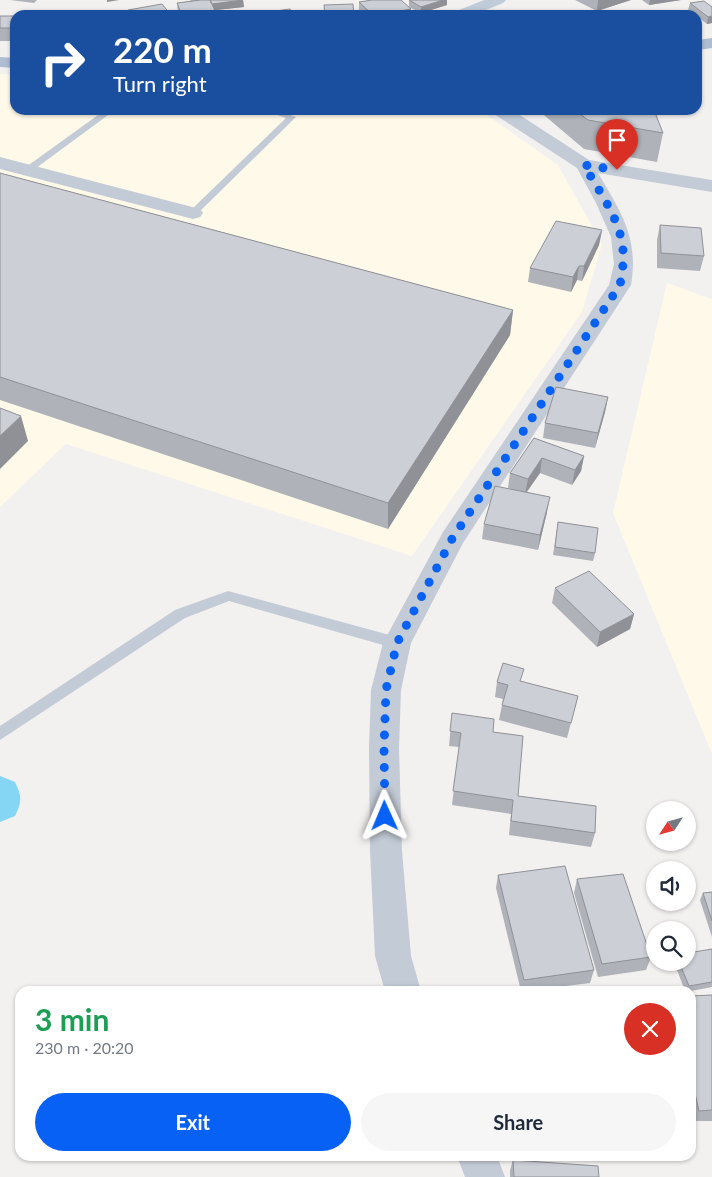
<!DOCTYPE html>
<html lang="en">
<head>
<meta charset="utf-8">
<style>
  :root { --surface:#fff; --page:#f6f6f7; --text:#1f2937; --muted:#747a83; --accent:#0861f5 }
  body { margin:0; font-family:Lato,sans-serif; background:var(--page); color:var(--text); height:100vh; display:flex; flex-direction:column; font-size:19px; white-space:nowrap }
  * { box-sizing:border-box; margin:0 }
  p { font-size:16px; color:var(--muted) }
  .icon { flex:none; width:28px; height:28px; fill:none; stroke:currentColor; stroke-width:2; stroke-linecap:round; stroke-linejoin:round }
  .map { position:relative; flex:1; overflow:hidden }
  .details { position:absolute; left:15px; top:986px; width:681px; height:175px; display:flex; flex-direction:column; background:var(--surface); border-radius:15px; box-shadow:0 1px 4px #0004 }
  .details>* { flex:none }
  .banner { position:absolute; left:10px; top:10px; width:692px; height:105px; border-radius:15px; box-shadow:0 1px 4px #0004; background:#1a4fa0; color:#fff; overflow:hidden }
  .needle { width:32px; rotate:234deg }
  .tools { position:absolute; left:646px; top:801px; display:grid; gap:10px }
  .tools a { display:grid; place-items:center; width:50px; height:50px; border-radius:50%; background:var(--surface); box-shadow:0 1px 4px #0004; font-size:25px }
  .pin { position:absolute; display:grid; place-items:center; width:42px; height:42px; color:#fff; margin:-51px -21px; border-radius:50% 50% 50% 0; rotate:-45deg; box-shadow:0 0 5px #0007 }
  .pin .icon { rotate:45deg }
  .me { position:absolute; width:55px; margin:-28px; rotate:359deg; stroke-linejoin:round; filter:drop-shadow(0 0 4px #0008) }
  .turn { display:flex; align-items:center; gap:18px; height:105px; padding:0 20px; font-size:22px }
  .turn .icon { width:65px; height:65px; stroke-width:2.5 }
  .turn b { display:block; font-size:35px; line-height:42px }
  .round { display:grid; place-items:center; flex:none; width:52px; height:52px; border-radius:26px; background:var(--page) }
  .overview { display:flex; align-items:center; justify-content:space-between; height:85px; padding:0 20px }
  h1 { font-size:30px; font-weight:700; line-height:38px; color:#1e9e55 }
  .cta { display:flex; gap:10px; margin-top:auto; padding:10px 20px }
  .cta a { flex:1; height:58px; border-radius:30px; background:var(--accent); color:#fff; font-size:20px; font-weight:700; line-height:58px; text-align:center }
  .cta a+a { background:var(--page); color:var(--text) }
  .map>svg:first-child { display:block }
  .commercial { fill:#fef9e9 }
  .lines { fill:none; stroke-linecap:round; stroke-linejoin:round }
  .canal { fill:#84d6f4; fill-rule:evenodd }
  .lane { fill:#c3cbd6; fill-rule:evenodd }
  .street { fill:#c3cbd6; fill-rule:evenodd }
  .secondary { fill:#c1ccdb; fill-rule:evenodd }
  .primary { fill:#aebdd1; fill-rule:evenodd }
  .wall { fill:#afb2b8 }
  .shaded-wall { fill:#8f9196 }
  .building { fill:#cccfd6; stroke:#8f9196 }
  .route { stroke:#0861f5; stroke-width:9; stroke-dasharray:0 16.2 }
</style>
</head>
<body>
<div class="map">
<svg width="712" height="1177" viewBox="0 0 712 1177">
  <rect width="100%" height="100%" fill="#f3f0f0"/>
  <!-- commercial -->
  <path class="commercial" d="M 0,74 L 15,75 L 15,110 L 480,110 L 558,165 L 602,244 L 582,312 L 412,556 L 66,444 L 0,507 Z
    M 667,283 L 712,299 L 712,754 L 613,513 Z"/>
  <g class="lines">
    <!-- canal -->
    <path class="canal" d="M 0,776 L 15,782 C 22,796 22,802 15,816 L 0,822 Z"/>
    <!-- lane -->
    <path class="lane" d="M 105,110 L 115,110 L 32,171 L 26,171 L 26,167 Z
      M 263,110 L 277,110 L 296,117 L 196,215 L 190,215 L 190,211 L 286,118 Z
      M 228,591 L 397,637 L 402,639 L 404,643 L 402,647 L 397,649 L 229,601 L 185,618 L 0,740 L 0,726 L 175,610 Z"/>
    <!-- street -->
    <path class="street" d="M 491,110 L 512,110 L 589,160 L 712,180 L 712,192 L 598,173 C 621,212 639,238 631,285 L 463,543 L 411,643 L 401,690 L 399,748 L 402,851 L 411,956 L 421,991 L 385,991 L 375,956 L 370,851 L 369,748 L 371,690 L 383,643 L 443,532 L 609,285 L 614,264 L 611,237 L 596,203 L 577,168 L 494,114 Z
      M 0,157 L 200,209 L 203,213 L 200,217 L 193,219 L 0,169 Z
      M 457,1156 L 497,1156 L 505,1177 L 465,1177 Z"/>
    <!-- secondary -->
    <path class="secondary" d="M 484,0 L 506,0 L 503,3 L 474,15 L 452,15 L 454,12 Z"/>
    <!-- primary -->
    <path class="primary" d="M 712,38 L 712,48 L 698,50 L 698,40 Z
      M 0,57 L 15,58 L 15,68 L 0,67 Z"/>
  </g>
  <!-- wall -->
  <path class="wall" d="M 10,0 L 37,0 L 34,3 Z
    M 190,0 L 243,0 L 244,7 L 215,10 L 217,15 L 178,15 L 177,3 L 191,1 Z
    M 409,0 L 447,5 L 421,13 L 409,7 Z
    M 575,0 L 631,0 L 597,11 Z
    M 642,0 L 681,0 L 649,5 Z
    M 359,2 L 411,9 L 410,15 L 359,15 Z
    M 690,3 L 712,7 L 712,23 L 707,24 L 698,17 L 698,15 L 695,15 L 688,10 Z
    M 0,16 L 15,16 L 15,41 L 0,41 Z
    M 538,110 L 654,110 L 663,133 L 657,162 L 584,149 Z
    M 0,173 L 513,310 L 510,335 L 388,529 L 0,400 Z
    M 660,225 L 704,256 L 700,271 L 657,268 L 657,240 Z
    M 602,230 L 599,245 L 582,281 L 577,280 L 571,292 L 528,282 L 530,268 Z
    M 608,397 L 605,412 L 595,448 L 543,438 L 545,423 Z
    M 534,438 L 584,456 L 581,471 L 572,485 L 540,473 L 527,492 L 547,512 L 538,550 L 482,539 L 484,524 L 514,490 L 508,488 L 510,473 Z
    M 558,522 L 595,553 L 593,561 L 553,555 Z
    M 555,588 L 634,614 L 630,629 L 597,647 L 552,603 Z
    M 497,682 L 522,682 L 578,696 L 567,738 L 499,720 L 502,705 L 503,699 L 495,697 Z
    M 452,713 L 493,732 L 518,796 L 595,833 L 591,847 L 509,835 L 511,814 L 452,805 L 459,747 L 449,746 Z
    M 498,875 L 594,970 L 590,983 L 526,991 L 521,991 L 496,888 Z
    M 577,879 L 651,957 L 646,970 L 598,977 L 574,893 Z
    M 712,892 L 712,937 L 700,900 L 703,893 Z
    M 712,949 L 712,987 L 691,991 L 685,991 L 674,962 L 688,962 Z
    M 712,995 L 712,1121 L 692,1121 L 691,1116 L 691,996 Z
    M 513,1160 L 599,1177 L 510,1177 L 510,1170 Z"/>
  <!-- shaded-wall -->
  <path class="shaded-wall" d="M 107,0 L 119,0 L 107,2 Z
    M 243,0 L 244,7 L 207,11 L 206,4 Z
    M 443,0 L 447,0 L 447,5 L 421,13 L 421,7 Z
    M 598,0 L 631,0 L 597,11 Z
    M 650,0 L 681,0 L 649,5 Z
    M 411,9 L 410,15 L 378,15 Z
    M 712,16 L 712,23 L 707,24 L 708,17 Z
    M 602,230 L 599,245 L 582,281 L 584,266 Z
    M 579,266 L 577,280 L 571,292 L 573,277 Z
    M 513,310 L 510,335 L 388,529 L 388,503 Z
    M 608,397 L 605,412 L 595,448 L 598,433 Z
    M 21,416 L 28,441 L 0,469 L 0,436 Z
    M 584,456 L 581,471 L 572,485 L 575,470 Z
    M 542,458 L 540,473 L 525,494 L 528,479 Z
    M 550,497 L 547,512 L 538,550 L 540,535 Z
    M 634,614 L 630,629 L 597,647 L 600,632 Z"/>
  <!-- building -->
  <path class="building" d="M 201,0 L 210,0 L 217,15 L 182,15 L 177,3 Z
    M 210,0 L 243,0 L 212,4 Z
    M 372,0 L 401,0 L 411,9 L 378,15 L 373,15 L 359,2 Z
    M 409,0 L 443,0 L 421,7 Z
    M 704,1 L 712,7 L 712,16 L 708,17 L 690,3 Z
    M 162,4 L 171,15 L 132,15 L 128,10 Z
    M 353,4 L 354,15 L 325,15 L 324,5 Z
    M 290,9 L 294,15 L 255,15 L 255,14 Z
    M 0,16 L 15,16 L 15,28 L 0,28 Z
    M 575,110 L 654,110 L 663,133 L 588,120 Z
    M 0,173 L 513,310 L 388,503 L 0,377 Z
    M 556,221 L 602,230 L 584,266 L 579,266 L 573,277 L 530,268 Z
    M 660,225 L 701,228 L 704,256 L 661,253 Z
    M 556,387 L 608,397 L 598,433 L 545,423 Z
    M 0,408 L 21,416 L 0,436 Z
    M 534,438 L 584,456 L 575,470 L 542,458 L 528,479 L 510,473 Z
    M 495,486 L 550,497 L 540,535 L 484,524 Z
    M 558,522 L 598,528 L 595,553 L 555,547 Z
    M 589,571 L 634,614 L 600,632 L 555,588 Z
    M 503,663 L 524,669 L 520,681 L 578,696 L 571,723 L 502,705 L 508,685 L 497,682 Z
    M 452,713 L 494,719 L 493,732 L 523,736 L 518,796 L 596,806 L 595,833 L 511,821 L 513,800 L 453,791 L 461,733 L 450,731 Z
    M 565,866 L 594,970 L 524,980 L 498,875 Z
    M 623,874 L 651,957 L 602,964 L 577,879 Z
    M 712,892 L 712,921 L 703,893 Z
    M 712,949 L 712,982 L 689,986 L 679,962 L 688,962 L 688,953 Z
    M 712,995 L 712,1110 L 699,1111 L 691,1076 L 691,996 Z
    M 513,1160 L 598,1166 L 599,1177 L 514,1177 Z"/>
  <g class="lines">
    <!-- route -->
    <path class="route" d="M 385,816 L 384,748 L 386,690 L 397,643 L 452,539 L 620,285 C 623,269 625,254 621,238 C 616,214 596,186 584,165 L 617,170"/>
  </g>
</svg>
<div class="tools">
<a><svg class="needle" viewBox="-14 -14 28 28"><path d="M0-13l5 13h-10z" fill="#e53935"/><path d="M0 13l5-13h-10z" fill="#747a83"/></svg></a>
<a><svg class="icon" aria-label="sound" viewBox="0 0 24 24"><path d="M4 9h4l5-4v14l-5-4H4zM17 9q2 3 0 6"/></svg></a>
<a><svg class="icon" aria-label="search" viewBox="0 0 24 24"><circle cx="10" cy="10" r="6"/><path d="M15 15l6 6"/></svg></a>
</div>
<div class="pin" style="left:617px;top:170px;background:#d93025"><svg class="icon" aria-label="arrive" viewBox="0 0 24 24"><path d="M6 21V4h12l-3 4 3 4H6"/></svg></div>
<svg class="me" style="left:385px;top:816px" viewBox="-20 -20 40 40"><path d="M0-17L14 15 0 8-14 15z" fill="#0861f5" stroke="#fff" stroke-width="4"/></svg>
<div class="banner">
<div class="turn"><svg class="icon" aria-label="right" viewBox="0 0 24 24"><path d="M7 20v-9h11M14 6l5 5-5 5"/></svg><div><b>220 m</b>Turn right</div></div>
</div>
<section class="details">
<div class="overview"><div><h1>3 min</h1><p>230 m · 20:20</p></div><a class="round" style="background:#d93025;color:#fff"><svg class="icon" aria-label="close" viewBox="0 0 24 24"><path d="M6 6l12 12M18 6L6 18"/></svg></a></div>
<div class="cta"><a>Exit</a><a>Share</a></div>
</section>
</div>
</body>
</html>
